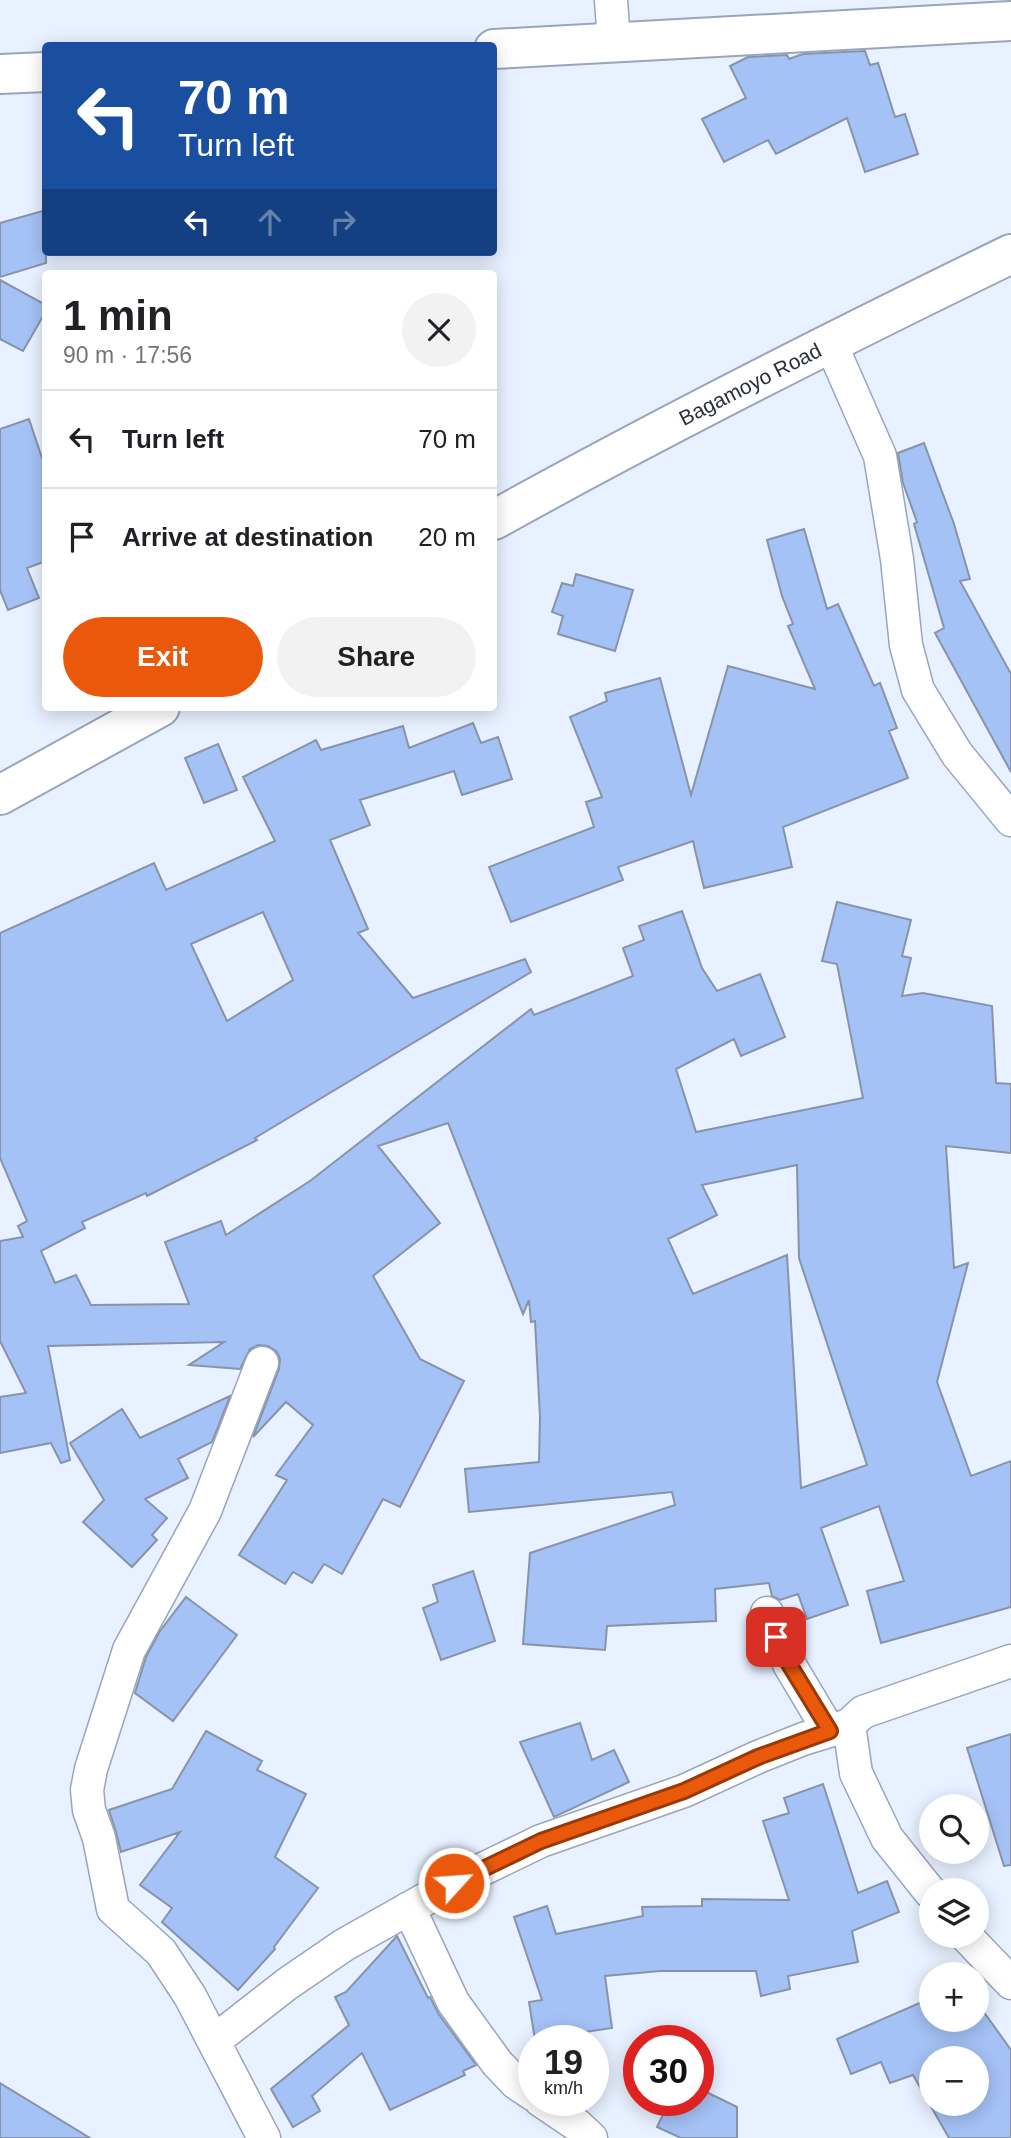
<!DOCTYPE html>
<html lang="en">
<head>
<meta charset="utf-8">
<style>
  :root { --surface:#fff; --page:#f2f2f2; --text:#202124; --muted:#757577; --line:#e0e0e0; --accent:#ea580c }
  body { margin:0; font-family:Arial,sans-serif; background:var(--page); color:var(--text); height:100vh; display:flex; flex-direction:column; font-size:26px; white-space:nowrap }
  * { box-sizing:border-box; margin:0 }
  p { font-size:23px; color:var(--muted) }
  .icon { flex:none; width:38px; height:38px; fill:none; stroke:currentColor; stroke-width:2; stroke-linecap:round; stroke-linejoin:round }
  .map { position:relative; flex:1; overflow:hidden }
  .drawer { position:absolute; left:42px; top:270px; width:455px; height:441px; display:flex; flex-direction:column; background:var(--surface); border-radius:7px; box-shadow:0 4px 18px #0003 }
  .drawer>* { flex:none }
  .hud { position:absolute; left:42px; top:42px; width:455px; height:214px; border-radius:7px; box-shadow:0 4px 18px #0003; background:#1a4fa0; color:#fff; overflow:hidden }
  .tools { position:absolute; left:919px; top:1794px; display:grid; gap:14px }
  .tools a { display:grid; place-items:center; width:70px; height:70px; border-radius:50%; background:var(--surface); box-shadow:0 4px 18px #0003; font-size:35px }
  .speed { position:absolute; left:518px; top:2025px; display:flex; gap:14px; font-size:35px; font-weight:700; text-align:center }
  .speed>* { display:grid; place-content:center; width:91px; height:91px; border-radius:50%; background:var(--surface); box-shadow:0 4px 18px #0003; line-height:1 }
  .speed small { font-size:18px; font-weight:400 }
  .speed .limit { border:10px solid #d22; background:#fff; color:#111 }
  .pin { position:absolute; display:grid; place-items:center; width:60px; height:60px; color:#fff; margin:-30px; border-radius:14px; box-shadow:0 4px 10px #0006 }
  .me { position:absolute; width:77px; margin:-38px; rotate:64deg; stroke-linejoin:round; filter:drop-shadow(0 0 5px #0008) }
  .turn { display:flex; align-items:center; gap:24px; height:147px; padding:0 21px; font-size:32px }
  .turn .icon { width:91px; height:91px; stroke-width:2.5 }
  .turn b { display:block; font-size:49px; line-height:60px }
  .lanes { display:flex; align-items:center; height:66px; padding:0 21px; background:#0003; justify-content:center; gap:35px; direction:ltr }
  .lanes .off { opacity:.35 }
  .round { display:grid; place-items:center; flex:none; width:74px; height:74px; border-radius:37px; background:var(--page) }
  .headline { display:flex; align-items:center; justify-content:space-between; height:119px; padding:0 21px }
  h1 { font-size:42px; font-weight:600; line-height:52px }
  .cta { display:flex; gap:14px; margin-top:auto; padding:14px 21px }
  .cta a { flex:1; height:80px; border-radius:42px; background:var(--accent); color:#fff; font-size:28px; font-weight:600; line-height:80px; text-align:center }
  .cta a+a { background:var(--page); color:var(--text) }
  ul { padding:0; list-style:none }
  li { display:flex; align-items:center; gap:21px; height:98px; padding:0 21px; border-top:2px solid var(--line) }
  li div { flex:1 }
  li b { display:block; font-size:26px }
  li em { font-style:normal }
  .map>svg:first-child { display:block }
  .building { fill:#a5c2f6; stroke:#8793a9; stroke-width:2; fill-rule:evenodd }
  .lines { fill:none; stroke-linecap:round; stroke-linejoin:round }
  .minor-casing { stroke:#98a5bb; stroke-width:35 }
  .tertiary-casing { stroke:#98a5bb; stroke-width:42 }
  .trunk-casing { stroke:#98a5bb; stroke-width:42 }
  .minor { stroke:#fff; stroke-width:32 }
  .tertiary { stroke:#fff; stroke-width:38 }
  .trunk { stroke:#fff; stroke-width:38 }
  .route-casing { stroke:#983908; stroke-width:18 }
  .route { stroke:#ea580c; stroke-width:12 }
  .labels { text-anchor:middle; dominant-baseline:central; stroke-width:5; stroke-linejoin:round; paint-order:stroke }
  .street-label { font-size:21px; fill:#2a2f38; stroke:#fdfdfd }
</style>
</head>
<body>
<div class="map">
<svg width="1011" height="2138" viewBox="0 0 1011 2138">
  <rect width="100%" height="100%" fill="#e8f1ff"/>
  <!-- building -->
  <path class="building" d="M 865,51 L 870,65 L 878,63 L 895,117 L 905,114 L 918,154 L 865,172 L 847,118 L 776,154 L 768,140 L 724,162 L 702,119 L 746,98 L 730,66 L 748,57 L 787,55 L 789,59 L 803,54 Z
    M 46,210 L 46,263 L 0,277 L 0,223 Z
    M 0,280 L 46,305 L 46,311 L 23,351 L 0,339 Z
    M 29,419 L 46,470 L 46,561 L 27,568 L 39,598 L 8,610 L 0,590 L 0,429 Z
    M 924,443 L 954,524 L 970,579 L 960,581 L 1011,674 L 1011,772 L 935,633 L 944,628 L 914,524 L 917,522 L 903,483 L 898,453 Z
    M 804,529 L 827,609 L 838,604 L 874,686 L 880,683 L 897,728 L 889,731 L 908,778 L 783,827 L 792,867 L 704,888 L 693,841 L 618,867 L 623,880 L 511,922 L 489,867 L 594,827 L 586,802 L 602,797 L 570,717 L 607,701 L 605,693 L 660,678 L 691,795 L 728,666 L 815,689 L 788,626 L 793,624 L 782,596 L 767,540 Z
    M 576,574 L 633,590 L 615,651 L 558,634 L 563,616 L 552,612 L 562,583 L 573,586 Z
    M 473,723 L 481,743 L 498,737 L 512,779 L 462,795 L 454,771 L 360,800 L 370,825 L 330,840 L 368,929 L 358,933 L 413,998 L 525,959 L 531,972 L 255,1138 L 257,1140 L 147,1196 L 146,1193 L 82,1222 L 85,1228 L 41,1251 L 55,1283 L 76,1275 L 91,1305 L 189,1304 L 165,1242 L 221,1221 L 226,1235 L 310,1181 L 531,1009 L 534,1015 L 633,976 L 623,948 L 644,940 L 639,926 L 682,911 L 702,968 L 717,991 L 760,974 L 785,1037 L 741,1056 L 734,1039 L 676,1069 L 696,1132 L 863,1098 L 837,964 L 822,961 L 837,902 L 911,920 L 902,956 L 911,958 L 902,996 L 923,993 L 992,1006 L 996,1083 L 1011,1084 L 1011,1153 L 946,1146 L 954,1268 L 968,1263 L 937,1382 L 971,1476 L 1011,1461 L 1011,1607 L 881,1643 L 867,1591 L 904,1581 L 879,1506 L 821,1528 L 848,1605 L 807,1619 L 798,1594 L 780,1600 L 772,1596 L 769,1583 L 715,1589 L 716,1621 L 607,1626 L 605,1650 L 523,1644 L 530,1553 L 675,1505 L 672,1492 L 469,1512 L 465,1469 L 539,1462 L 540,1417 L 535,1321 L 531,1322 L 529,1300 L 523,1314 L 448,1123 L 378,1146 L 440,1223 L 373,1276 L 420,1359 L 464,1381 L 400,1507 L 383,1499 L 342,1574 L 324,1564 L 312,1583 L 293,1572 L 285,1584 L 239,1555 L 287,1480 L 276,1475 L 313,1425 L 286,1402 L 253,1437 L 279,1369 L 280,1359 L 277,1352 L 268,1346 L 258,1345 L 250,1349 L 240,1369 L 189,1365 L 224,1342 L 48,1346 L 70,1460 L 61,1463 L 51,1443 L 0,1453 L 0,1397 L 26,1393 L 0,1341 L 0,1241 L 23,1237 L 18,1226 L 27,1221 L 0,1158 L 0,933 L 154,863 L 166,890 L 275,841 L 243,777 L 316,740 L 321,750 L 403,726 L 409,748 ZM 263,912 L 293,980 L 227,1021 L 191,944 ZM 797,1165 L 799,1258 L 867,1465 L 801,1488 L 787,1255 L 693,1294 L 668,1239 L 717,1215 L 702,1185 Z
    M 218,744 L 237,790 L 204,803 L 185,758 Z
    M 230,1396 L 212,1442 L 178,1459 L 188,1478 L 145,1499 L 167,1518 L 152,1535 L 157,1540 L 132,1567 L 83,1522 L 104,1500 L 70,1443 L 122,1409 L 140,1438 Z
    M 473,1571 L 495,1641 L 441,1660 L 423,1608 L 438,1602 L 433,1585 Z
    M 186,1597 L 237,1635 L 173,1721 L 135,1693 L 146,1657 L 160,1631 Z
    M 580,1723 L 592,1760 L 614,1750 L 629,1782 L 554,1817 L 520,1742 Z
    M 206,1731 L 262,1761 L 257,1770 L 306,1794 L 275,1857 L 318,1888 L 274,1947 L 275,1949 L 238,1990 L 162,1922 L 172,1908 L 140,1885 L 180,1832 L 121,1852 L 116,1832 L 109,1810 L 172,1789 Z
    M 1011,1734 L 1011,1865 L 1004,1866 L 967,1748 Z
    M 823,1784 L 858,1893 L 887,1881 L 899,1912 L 852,1931 L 858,1962 L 788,1976 L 790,1989 L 761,1996 L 756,1971 L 660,1971 L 605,1976 L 612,2028 L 585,2032 L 586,2040 L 535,2040 L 529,2002 L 542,2000 L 514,1917 L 547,1906 L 556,1934 L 643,1916 L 642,1907 L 702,1906 L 702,1899 L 789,1900 L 763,1821 L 789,1813 L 784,1798 Z
    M 397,1936 L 428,1998 L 430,1997 L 438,2013 L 476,2065 L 463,2071 L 465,2075 L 390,2110 L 362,2053 L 312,2096 L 320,2111 L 293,2127 L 271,2089 L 349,2025 L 335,1997 L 346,1992 Z
    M 931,1998 L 931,2020 L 976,2020 L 976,2001 L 1011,2050 L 1011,2138 L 949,2138 L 913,2075 L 890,2083 L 881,2062 L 851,2074 L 837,2039 ZM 931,2058 L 976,2058 L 976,2104 L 931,2104 Z
    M 0,2083 L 90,2138 L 0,2138 Z
    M 698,2088 L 737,2107 L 737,2138 L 681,2138 L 657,2127 L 670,2100 L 698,2100 Z"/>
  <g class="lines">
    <defs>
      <path id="minor" d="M 611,0 L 614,42
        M 830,342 L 880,456 L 897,559 L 906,645 L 918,690 L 957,754 L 1011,820
        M 262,1363 L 205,1511 L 129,1650 L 91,1769 L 87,1790 L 89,1810 L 99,1838 L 113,1909 L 161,1952 L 190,1996 L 264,2138
        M 767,1613 L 789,1664 L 829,1731
        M 931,1893 L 887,1838 L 856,1773 L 849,1725 L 863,1712 L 1011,1661
        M 409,1908 L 453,2002 L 497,2063 L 516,2083 L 534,2095
        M 966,1936 L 1011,1983
        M 214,2041 L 287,1984 L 344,1945 L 454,1883 L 541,1841 L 684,1791 L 758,1757 L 803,1739 L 849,1725
        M 540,2100 L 577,2125 L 591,2138"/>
      <path id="tertiary" d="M 494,49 L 1011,21
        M 0,74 L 46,72"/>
      <path id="trunk" d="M 494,520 C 663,426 836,339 1011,254
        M 0,795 L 160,707"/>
    </defs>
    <!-- minor casing -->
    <use href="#minor" class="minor-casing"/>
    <!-- tertiary casing -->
    <use href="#tertiary" class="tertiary-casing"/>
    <!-- trunk casing -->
    <use href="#trunk" class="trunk-casing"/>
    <!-- minor -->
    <use href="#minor" class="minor"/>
    <!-- tertiary -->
    <use href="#tertiary" class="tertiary"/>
    <!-- trunk -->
    <use href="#trunk" class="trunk"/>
  </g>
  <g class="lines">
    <defs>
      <path id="route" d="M 454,1883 L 541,1841 L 684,1791 L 758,1757 L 830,1731 L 789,1664 L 776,1637"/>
    </defs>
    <!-- route casing -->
    <use href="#route" class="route-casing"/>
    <!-- route -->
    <use href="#route" class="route"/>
  </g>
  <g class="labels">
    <!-- street labels -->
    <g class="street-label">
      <text transform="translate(750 384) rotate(-27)">Bagamoyo Road</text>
    </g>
  </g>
</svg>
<div class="tools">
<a><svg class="icon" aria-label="search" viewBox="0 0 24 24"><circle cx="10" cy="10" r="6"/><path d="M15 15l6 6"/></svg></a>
<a><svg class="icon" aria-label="layers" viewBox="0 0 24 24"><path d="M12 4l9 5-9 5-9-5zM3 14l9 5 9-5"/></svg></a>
<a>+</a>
<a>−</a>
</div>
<div class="speed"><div>19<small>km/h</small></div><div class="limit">30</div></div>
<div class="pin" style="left:776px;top:1637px;background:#d93025"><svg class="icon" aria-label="arrive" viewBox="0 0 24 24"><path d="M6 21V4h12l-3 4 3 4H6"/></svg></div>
<svg class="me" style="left:454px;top:1883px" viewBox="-20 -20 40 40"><circle r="17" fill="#ea580c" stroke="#fff" stroke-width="3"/><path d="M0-11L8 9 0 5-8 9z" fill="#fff"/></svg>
<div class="hud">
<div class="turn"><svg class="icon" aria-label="left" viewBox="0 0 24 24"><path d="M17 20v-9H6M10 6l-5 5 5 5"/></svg><div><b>70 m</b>Turn left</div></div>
<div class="lanes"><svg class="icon" aria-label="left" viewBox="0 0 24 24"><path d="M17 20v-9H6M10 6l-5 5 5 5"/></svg><svg class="icon off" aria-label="ahead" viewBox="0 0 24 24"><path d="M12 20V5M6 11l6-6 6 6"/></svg><svg class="icon off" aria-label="right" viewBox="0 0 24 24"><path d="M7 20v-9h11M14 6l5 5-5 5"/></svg></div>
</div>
<section class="drawer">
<div class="headline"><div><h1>1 min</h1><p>90 m · 17:56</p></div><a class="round"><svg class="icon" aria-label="close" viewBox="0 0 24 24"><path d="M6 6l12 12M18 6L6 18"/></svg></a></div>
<ul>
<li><svg class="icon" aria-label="left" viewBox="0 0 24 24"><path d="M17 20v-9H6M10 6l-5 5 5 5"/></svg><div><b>Turn left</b></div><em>70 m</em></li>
<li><svg class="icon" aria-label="arrive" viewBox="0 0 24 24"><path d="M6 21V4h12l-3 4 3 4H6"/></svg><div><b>Arrive at destination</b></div><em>20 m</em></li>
</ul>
<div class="cta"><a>Exit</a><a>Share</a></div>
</section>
</div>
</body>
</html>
